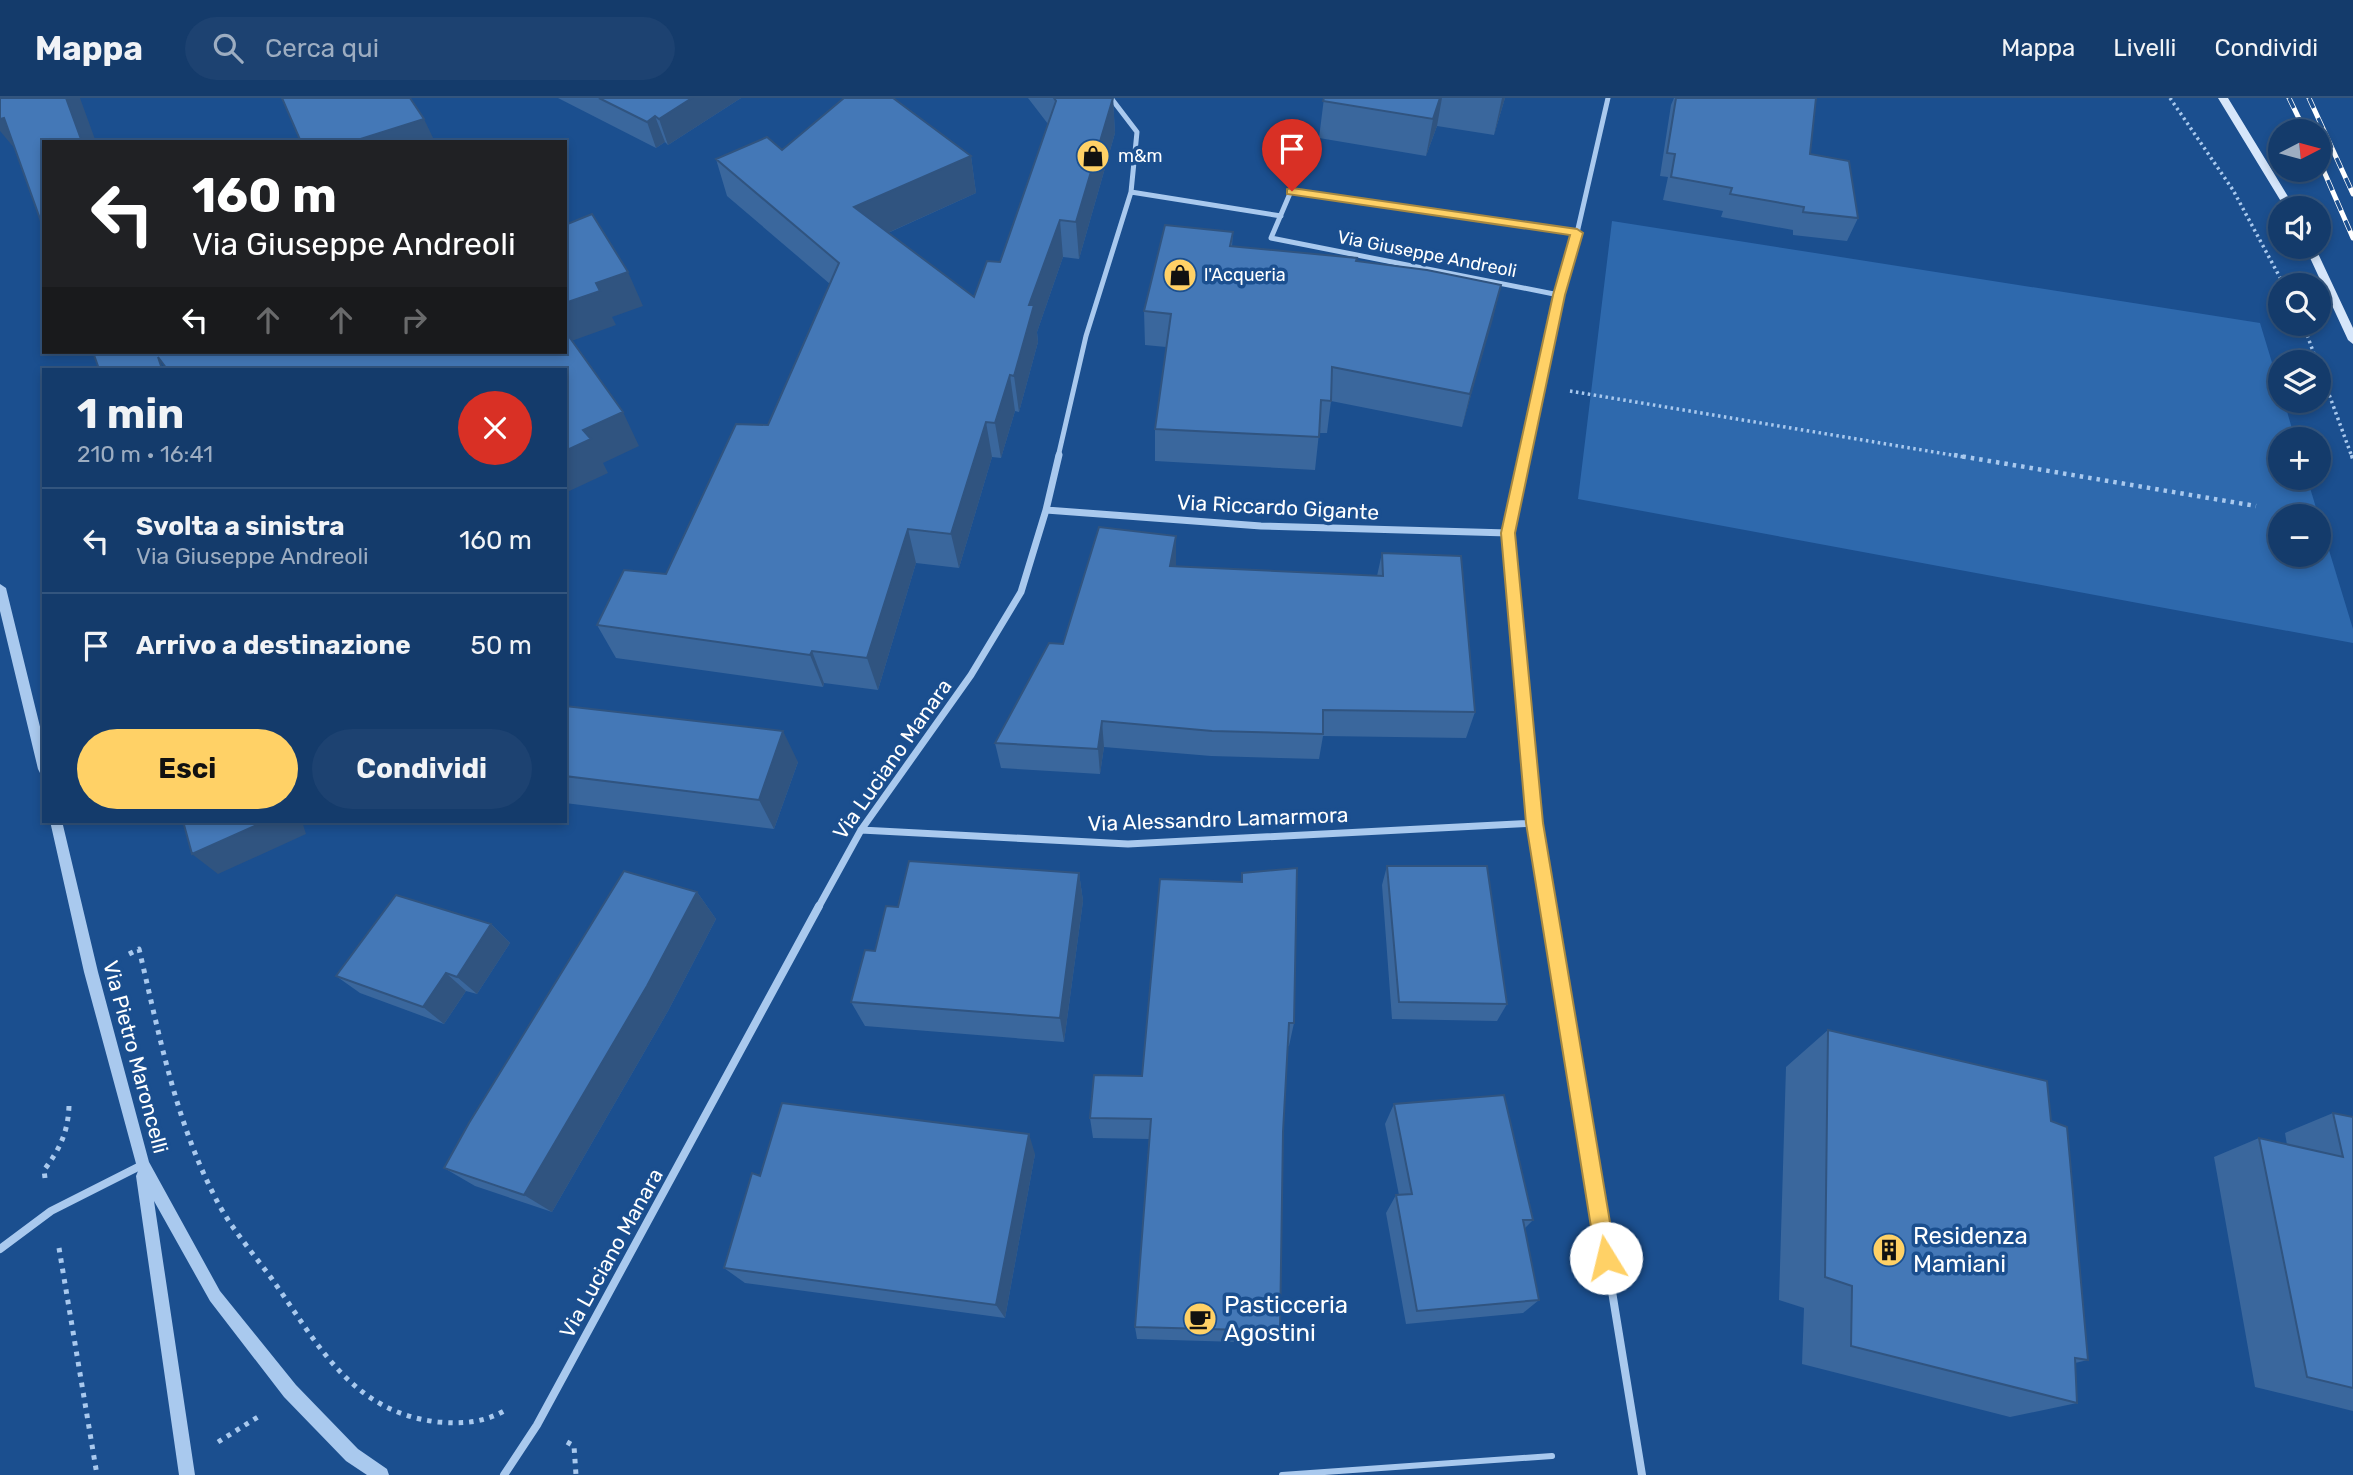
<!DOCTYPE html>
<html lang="it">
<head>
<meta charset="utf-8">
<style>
  :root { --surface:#143b6b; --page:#1d4271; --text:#f1f3f6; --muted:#9dadc1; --line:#33557e; --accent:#ffd166 }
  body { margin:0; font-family:Rubik,sans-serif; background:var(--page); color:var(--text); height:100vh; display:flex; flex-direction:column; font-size:26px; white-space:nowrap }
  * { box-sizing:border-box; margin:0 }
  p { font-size:23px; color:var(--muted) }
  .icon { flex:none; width:38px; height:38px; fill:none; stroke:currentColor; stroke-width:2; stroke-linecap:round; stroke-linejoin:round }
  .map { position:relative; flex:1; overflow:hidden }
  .panel { position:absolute; left:42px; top:270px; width:525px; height:455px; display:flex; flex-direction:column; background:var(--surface); border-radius:0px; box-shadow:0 4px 10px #0003,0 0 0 2px var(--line) }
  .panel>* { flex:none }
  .hud { position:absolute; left:42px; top:42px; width:525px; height:214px; border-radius:0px; box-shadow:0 4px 10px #0003,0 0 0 2px var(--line); background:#202124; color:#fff; overflow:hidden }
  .needle { width:46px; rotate:84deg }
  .buttons { position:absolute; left:2268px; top:21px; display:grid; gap:14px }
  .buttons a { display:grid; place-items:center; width:63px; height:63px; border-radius:50%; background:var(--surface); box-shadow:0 4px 10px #0003,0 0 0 2px var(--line); font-size:35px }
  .pin { position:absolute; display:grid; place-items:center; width:60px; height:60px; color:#fff; margin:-72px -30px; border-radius:50% 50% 50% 0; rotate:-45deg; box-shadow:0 0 7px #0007 }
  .pin .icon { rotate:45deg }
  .me { position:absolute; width:77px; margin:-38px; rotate:351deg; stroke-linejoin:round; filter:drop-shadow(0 0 5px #0008) }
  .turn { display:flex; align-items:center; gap:24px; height:147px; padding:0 35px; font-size:32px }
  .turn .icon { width:91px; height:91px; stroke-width:2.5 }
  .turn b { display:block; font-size:49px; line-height:60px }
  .lanes { display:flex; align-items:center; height:66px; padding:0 35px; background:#0003; justify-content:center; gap:35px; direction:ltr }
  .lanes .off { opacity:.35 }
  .round { display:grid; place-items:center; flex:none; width:74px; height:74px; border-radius:37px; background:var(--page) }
  .summary { display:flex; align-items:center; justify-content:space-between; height:119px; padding:0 35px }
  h1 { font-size:42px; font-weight:700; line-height:52px }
  .cta { display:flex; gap:14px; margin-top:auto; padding:14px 35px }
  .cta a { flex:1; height:80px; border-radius:42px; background:var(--accent); color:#111; font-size:28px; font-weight:700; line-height:80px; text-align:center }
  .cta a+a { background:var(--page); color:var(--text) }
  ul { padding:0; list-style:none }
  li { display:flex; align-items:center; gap:21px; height:105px; padding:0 35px; border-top:2px solid var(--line) }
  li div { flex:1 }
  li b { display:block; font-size:26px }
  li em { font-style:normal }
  header { display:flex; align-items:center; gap:42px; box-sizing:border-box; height:98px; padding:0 35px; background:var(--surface); border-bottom:2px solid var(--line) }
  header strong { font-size:33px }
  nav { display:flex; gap:38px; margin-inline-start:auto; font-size:24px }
  .search { width:490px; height:63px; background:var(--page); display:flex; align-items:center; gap:18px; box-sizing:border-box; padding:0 24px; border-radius:38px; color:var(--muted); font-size:26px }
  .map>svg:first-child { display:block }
  .green { fill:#2e69ad; fill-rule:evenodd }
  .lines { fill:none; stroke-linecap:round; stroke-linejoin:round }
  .path-far2 { stroke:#a9c9ee; stroke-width:3.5; stroke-dasharray:2.5 3.5; stroke-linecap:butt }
  .path-far1 { stroke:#a9c9ee; stroke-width:4.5; stroke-dasharray:3.5 5; stroke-linecap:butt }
  .path { stroke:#a9c9ee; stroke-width:5; stroke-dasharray:4.5 6; stroke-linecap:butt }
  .service { stroke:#a9c9ee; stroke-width:6 }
  .minor-far2 { stroke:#a9c9ee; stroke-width:5 }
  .minor-far1 { stroke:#a9c9ee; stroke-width:7 }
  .minor { stroke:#a9c9ee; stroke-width:8 }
  .tertiary { fill:#a9c9ee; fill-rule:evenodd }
  .secondary { fill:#d6e6fa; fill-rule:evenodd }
  .rail-casing { stroke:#fff; stroke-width:5 }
  .rail { stroke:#1b4f8f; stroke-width:3.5; stroke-dasharray:11; stroke-linecap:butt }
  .wall { fill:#3a679d }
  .shaded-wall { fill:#305480 }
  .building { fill:#4478b7; stroke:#305480; stroke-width:2 }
  .route { fill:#ffd166; stroke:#a68842; stroke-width:2 }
  .labels { text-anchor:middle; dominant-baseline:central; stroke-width:7; stroke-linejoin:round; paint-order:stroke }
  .far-poi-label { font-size:18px; fill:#fff; stroke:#1b4f8f; text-anchor:start }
  .far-street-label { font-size:18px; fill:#fff; stroke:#1b4f8f }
  .street-label { font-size:21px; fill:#fff; stroke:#1b4f8f }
  .near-poi-label { font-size:24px; fill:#fff; stroke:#1b4f8f; text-anchor:start }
</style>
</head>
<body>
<header>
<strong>Mappa</strong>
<div class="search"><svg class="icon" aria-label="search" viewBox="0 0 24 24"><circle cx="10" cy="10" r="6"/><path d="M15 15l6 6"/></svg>Cerca qui</div>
<nav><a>Mappa</a><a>Livelli</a><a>Condividi</a></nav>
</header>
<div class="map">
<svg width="2353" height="1377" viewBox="0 0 2353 1377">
  <rect width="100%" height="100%" fill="#1b4f8f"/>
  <!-- green -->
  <path class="green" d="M 1612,123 L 2260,225 L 2280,291 L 2280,303 L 2284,303 L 2295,341 L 2280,341 L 2280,380 L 2307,380 L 2353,531 L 2353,545 L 1578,401 ZM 2319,418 L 2319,457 L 2280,457 L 2280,418 Z"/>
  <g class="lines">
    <!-- path-far2 -->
    <path class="path-far2" d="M 2170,0 L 2233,92 L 2284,187
      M 2303,226 L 2317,264
      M 2319,269 L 2352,359
      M 1570,293 L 1964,359"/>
    <!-- path-far1 -->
    <path class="path-far1" d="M 1954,357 L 2256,408
      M 2352,357 L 2353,361"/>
    <!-- path -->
    <path class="path" d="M 129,856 L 139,851 C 159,935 175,1022 215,1099 C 229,1128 253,1155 272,1181 C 318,1246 351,1314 438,1324 C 463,1326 482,1325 504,1313
      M 45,1080 L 44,1072 C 60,1051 68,1034 69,1008
      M 59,1150 L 97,1377
      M 218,1344 L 261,1317
      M 567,1344 L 574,1348 L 576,1377"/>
    <!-- service -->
    <path class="service" d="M 1282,1377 L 1552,1358"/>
    <!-- minor-far2 -->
    <path class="minor-far2" d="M 1131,94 L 1281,118
      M 1559,197 L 1271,140 L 1291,93 L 1577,135
      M 1058,359 L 1086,238 L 1131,94 L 1137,34 L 1111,0
      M 1524,359 L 1559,197 L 1577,135 L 1608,0"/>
    <!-- minor-far1 -->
    <path class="minor-far1" d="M 1525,357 L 1508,435 L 1535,725 L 1549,810
      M 1046,412 L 1261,428 L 1508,435
      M 861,732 L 1128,746 L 1535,725
      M 818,810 L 861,732 L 971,577 L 1021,494 L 1046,412 L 1059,357"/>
    <!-- minor -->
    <path class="minor" d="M 1549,808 L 1642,1377
      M 0,1151 L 51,1113 L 142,1067
      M 504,1377 L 537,1327 L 819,808"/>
    <!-- tertiary -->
    <path class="tertiary" d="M 0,486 L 6,490 L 44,645 L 44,676 L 40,675 L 38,671 L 0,513 Z
      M 50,723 L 62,723 L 98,874 L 149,1064 L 220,1193 L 296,1287 L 358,1351 L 387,1371 L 389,1377 L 367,1377 L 346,1363 L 284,1299 L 210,1203 L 154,1103 L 195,1377 L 179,1377 L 136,1078 L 138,1073 L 84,874 Z"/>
    <!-- secondary -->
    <path class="secondary" d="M 2218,0 L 2228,0 L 2295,110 L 2285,110 Z
      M 2305,149 L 2315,149 L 2353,230 L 2353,246 L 2348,242 Z"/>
    <defs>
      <path id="rail" d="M 2289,0 L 2305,33
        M 2309,0 L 2353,96
        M 2319,62 L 2353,140"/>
    </defs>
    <!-- rail casing -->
    <use href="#rail" class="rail-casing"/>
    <!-- rail -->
    <use href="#rail" class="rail"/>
  </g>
  <!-- wall -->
  <path class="wall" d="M 558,0 L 741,0 L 668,47 L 665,44 L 656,50 Z
    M 1028,0 L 1113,0 L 1115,35 L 1079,161 L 1063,159 L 1037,234 L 1038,244 L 1019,314 L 1015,313 L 1001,360 L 992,359 L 959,470 L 916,465 L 878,592 L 824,585 L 823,589 L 616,560 L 597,527 L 666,476 L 768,327 L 830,186 L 727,98 L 716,61 L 782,52 L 971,58 L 976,95 L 888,135 L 974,199 L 1000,164 L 1048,26 Z
    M 1324,0 L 1505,0 L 1494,37 L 1437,28 L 1426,58 L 1319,40 Z
    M 1674,0 L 1816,0 L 1810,56 L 1858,120 L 1847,143 L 1793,137 L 1793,132 L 1721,119 L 1723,113 L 1663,102 L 1668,79 L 1660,78 L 1671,7 Z
    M 1233,134 L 1232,148 L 1356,163 L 1501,187 L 1462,329 L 1331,303 L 1327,335 L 1319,335 L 1315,372 L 1155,363 L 1155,331 L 1166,249 L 1145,247 L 1144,213 Z
    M 1382,455 L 1475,614 L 1466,640 L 1323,638 L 1319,661 L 1211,658 L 1104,649 L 1100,676 L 1001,670 L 995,645 L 1063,546 L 1176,466 L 1176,468 L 1377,478 Z
    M 565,608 L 798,664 L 774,731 L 565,705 Z
    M 1387,768 L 1507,906 L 1497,923 L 1392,921 L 1382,787 Z
    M 1079,775 L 1083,803 L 1064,944 L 865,928 L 851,904 L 875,853 L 898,809 Z
    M 1160,781 L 1294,925 L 1289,948 L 1288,948 L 1283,1034 L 1280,1233 L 1275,1245 L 1137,1241 L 1135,1229 L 1149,1041 L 1093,1040 L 1090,1020 L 1142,978 Z
    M 697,794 L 716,821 L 668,913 L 552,1114 L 475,1088 L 444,1070 Z
    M 491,826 L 510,845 L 477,896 L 466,893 L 444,926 L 360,895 L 336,878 Z
    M 1828,932 L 2051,1023 L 2088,1262 L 2075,1265 L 2077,1305 L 2010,1319 L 1802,1266 L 1804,1210 L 1779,1202 L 1786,969 Z
    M 1394,1006 L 1533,1122 L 1524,1131 L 1539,1202 L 1523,1215 L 1406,1226 L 1386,1115 L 1396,1097 L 1399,1097 L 1385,1026 Z
    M 2333,1015 L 2353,1019 L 2353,1313 L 2255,1289 L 2214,1059 L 2259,1040 L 2287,1047 L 2285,1035 Z
    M 1035,1056 L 1005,1220 L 745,1185 L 724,1170 L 760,1078 Z"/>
  <!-- shaded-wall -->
  <path class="shaded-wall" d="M 66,0 L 80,0 L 96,44 L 82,44 Z
    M 692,0 L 741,0 L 668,47 L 659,21 Z
    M 1113,0 L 1115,35 L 1079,161 L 1076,124 Z
    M 1440,0 L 1442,0 L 1437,28 L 1426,58 L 1433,21 Z
    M 1502,0 L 1505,0 L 1494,37 Z
    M 655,18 L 665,44 L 656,50 L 647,24 Z
    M 4,20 L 21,58 L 0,33 L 0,21 Z
    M 424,21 L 435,44 L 351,44 Z
    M 971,58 L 976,95 L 863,146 L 854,109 Z
    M 1060,122 L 1063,159 L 1037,234 L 1038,244 L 1019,314 L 1014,278 L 1029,207 Z
    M 628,174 L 643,208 L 612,219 L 616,227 L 566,245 L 565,205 L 596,185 Z
    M 1501,187 L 1493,221 L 1462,329 L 1470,296 Z
    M 1010,277 L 1015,313 L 1001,360 L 995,325 Z
    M 623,314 L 639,348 L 603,365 L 608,375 L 565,395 L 565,353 L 583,332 Z
    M 986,324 L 992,359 L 959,470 L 951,436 Z
    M 908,431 L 916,465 L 878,592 L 867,560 Z
    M 1176,438 L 1176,466 L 1170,496 L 1170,468 Z
    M 812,553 L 824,585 L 823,589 L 810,557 Z
    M 1102,623 L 1104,649 L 1100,676 L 1098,651 Z
    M 783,633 L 798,664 L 774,731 L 759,702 Z
    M 266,723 L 302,723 L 306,736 L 218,776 L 192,756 Z
    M 1079,775 L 1083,803 L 1064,944 L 1060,920 Z
    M 697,794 L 716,821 L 668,913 L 552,1114 L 524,1097 Z
    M 491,826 L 510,845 L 477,896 L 457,879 Z
    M 446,875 L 466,893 L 444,926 L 423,909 Z
    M 1029,1036 L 1035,1056 L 1005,1220 L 996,1207 Z"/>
  <!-- building -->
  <path class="building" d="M 0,0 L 66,0 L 82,44 L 44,44 L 44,132 L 4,20 L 0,21 Z
    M 282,0 L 410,0 L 424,21 L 351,44 L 301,44 Z
    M 599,0 L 692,0 L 659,21 L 655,18 L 647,24 Z
    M 844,0 L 893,0 L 971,58 L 854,109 L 974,199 L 987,163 L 1000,164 L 1056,3 L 1054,0 L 1113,0 L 1076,124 L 1060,122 L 1029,207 L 1034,207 L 1014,278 L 1010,277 L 995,325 L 986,324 L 951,436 L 908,431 L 867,560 L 812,553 L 810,557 L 597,527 L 624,472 L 666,476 L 736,326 L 768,327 L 839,165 L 716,61 L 767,39 L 782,52 Z
    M 1324,0 L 1440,0 L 1433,21 L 1323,3 Z
    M 1676,0 L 1816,0 L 1810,56 L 1849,63 L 1858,120 L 1803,114 L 1804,109 L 1730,96 L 1732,90 L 1671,79 L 1675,56 L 1667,55 Z
    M 592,116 L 628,174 L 596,185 L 600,193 L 565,205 L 565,127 Z
    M 1165,127 L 1233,134 L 1230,148 L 1357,160 L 1356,163 L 1427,172 L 1501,187 L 1470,296 L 1332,269 L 1331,303 L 1321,302 L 1319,339 L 1155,331 L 1171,216 L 1144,213 Z
    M 565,233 L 623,314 L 583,332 L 591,341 L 565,353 L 565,271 L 167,271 L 158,259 L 162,271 L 99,271 L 93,254 L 565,254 Z
    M 1099,429 L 1176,438 L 1170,468 L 1383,478 L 1382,455 L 1461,458 L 1475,614 L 1323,612 L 1323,636 L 1212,633 L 1102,623 L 1098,651 L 995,645 L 1049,545 L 1063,546 Z
    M 565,608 L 783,633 L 759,702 L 565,678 Z
    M 183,723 L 266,723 L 192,756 Z
    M 909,763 L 1079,775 L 1060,920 L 851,904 L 865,852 L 875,853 L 886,808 L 898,809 Z
    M 1387,768 L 1487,768 L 1507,906 L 1399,904 Z
    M 1297,770 L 1294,925 L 1289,925 L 1283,1034 L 1280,1233 L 1135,1229 L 1151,1021 L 1090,1020 L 1094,977 L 1142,978 L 1160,781 L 1242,784 L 1242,775 Z
    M 624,773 L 697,794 L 647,888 L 524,1097 L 444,1070 L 469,1025 Z
    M 396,797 L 491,826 L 457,879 L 446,875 L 423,909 L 336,878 Z
    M 1828,932 L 2047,983 L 2051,1023 L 2067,1029 L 2088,1262 L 2075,1260 L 2077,1305 L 1851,1248 L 1852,1188 L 1825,1179 Z
    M 1504,997 L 1533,1122 L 1523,1122 L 1539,1202 L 1417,1213 L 1396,1097 L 1412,1096 L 1394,1006 Z
    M 782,1005 L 1029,1036 L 996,1207 L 724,1170 L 752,1075 L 760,1078 Z
    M 2333,1015 L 2353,1019 L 2353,1290 L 2307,1279 L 2259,1040 L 2343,1059 Z"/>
  <!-- route -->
  <path class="route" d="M 1292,90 L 1577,131 L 1583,135 L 1565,197 L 1515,435 L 1543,725 L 1616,1160 L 1613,1166 L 1606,1169 L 1599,1166 L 1596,1160 L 1526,725 L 1501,435 L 1553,197 L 1570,137 L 1287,96 L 1287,91 Z"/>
  <!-- icons -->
  <defs>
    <symbol id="shop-disc" viewBox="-11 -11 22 22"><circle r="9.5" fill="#ffd166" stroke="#1b4f8f"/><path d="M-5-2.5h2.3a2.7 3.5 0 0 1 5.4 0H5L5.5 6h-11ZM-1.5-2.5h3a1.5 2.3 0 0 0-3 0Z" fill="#111"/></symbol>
    <symbol id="building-disc" viewBox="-11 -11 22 22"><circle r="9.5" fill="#ffd166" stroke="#1b4f8f"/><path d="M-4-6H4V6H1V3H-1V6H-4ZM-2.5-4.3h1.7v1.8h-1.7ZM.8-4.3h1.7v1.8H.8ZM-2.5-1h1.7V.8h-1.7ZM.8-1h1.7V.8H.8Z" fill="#111"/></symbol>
    <symbol id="cafe-disc" viewBox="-11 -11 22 22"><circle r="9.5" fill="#ffd166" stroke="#1b4f8f"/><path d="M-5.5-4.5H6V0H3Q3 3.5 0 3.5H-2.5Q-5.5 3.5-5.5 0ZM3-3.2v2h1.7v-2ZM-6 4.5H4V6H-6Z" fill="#111"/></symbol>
  </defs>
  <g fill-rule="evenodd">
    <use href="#shop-disc" x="1074" y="39" width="38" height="38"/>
    <use href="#shop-disc" x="1161" y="158" width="38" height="38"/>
    <use href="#building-disc" x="1870" y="1133" width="38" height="38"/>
    <use href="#cafe-disc" x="1181" y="1202" width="38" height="38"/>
  </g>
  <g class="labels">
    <!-- far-poi labels -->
    <g class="far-poi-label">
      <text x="1118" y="58">m&amp;m</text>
      <text x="1204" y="177">l'Acqueria</text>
    </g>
    <!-- far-street labels -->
    <g class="far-street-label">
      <text transform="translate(1427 156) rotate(11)">Via Giuseppe Andreoli</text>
    </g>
    <!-- street labels -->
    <g class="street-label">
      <text transform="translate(1278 409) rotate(3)">Via Riccardo Gigante</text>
      <text transform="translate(892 661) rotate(-55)">Via Luciano Manara</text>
      <text transform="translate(1218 721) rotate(-2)">Via Alessandro Lamarmora</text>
      <text transform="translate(136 959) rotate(75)">Via Pietro Maroncelli</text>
      <text transform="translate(611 1155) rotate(-61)">Via Luciano Manara</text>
    </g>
    <!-- near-poi labels -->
    <g class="near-poi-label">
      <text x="1913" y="1138">Residenza<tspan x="1913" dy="28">Mamiani</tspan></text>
      <text x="1224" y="1207">Pasticceria<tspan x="1224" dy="28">Agostini</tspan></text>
    </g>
  </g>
</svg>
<div class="buttons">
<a><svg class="needle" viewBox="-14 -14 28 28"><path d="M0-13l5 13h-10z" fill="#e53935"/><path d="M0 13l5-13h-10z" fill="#9dadc1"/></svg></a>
<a><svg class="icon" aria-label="sound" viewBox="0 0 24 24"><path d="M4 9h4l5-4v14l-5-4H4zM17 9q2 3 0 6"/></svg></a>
<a><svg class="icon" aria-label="search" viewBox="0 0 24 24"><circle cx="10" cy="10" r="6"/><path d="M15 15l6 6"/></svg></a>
<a><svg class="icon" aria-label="layers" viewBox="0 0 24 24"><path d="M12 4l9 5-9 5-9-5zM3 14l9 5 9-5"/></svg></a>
<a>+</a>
<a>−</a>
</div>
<div class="pin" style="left:1292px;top:93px;background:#d93025"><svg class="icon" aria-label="arrive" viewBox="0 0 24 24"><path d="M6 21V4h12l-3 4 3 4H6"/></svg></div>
<svg class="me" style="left:1606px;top:1160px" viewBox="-20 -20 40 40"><circle r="19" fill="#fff"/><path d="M0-13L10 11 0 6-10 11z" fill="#ffd166"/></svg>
<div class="hud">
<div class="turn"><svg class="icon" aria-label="left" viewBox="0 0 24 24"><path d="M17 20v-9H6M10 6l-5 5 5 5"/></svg><div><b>160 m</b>Via Giuseppe Andreoli</div></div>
<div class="lanes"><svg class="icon" aria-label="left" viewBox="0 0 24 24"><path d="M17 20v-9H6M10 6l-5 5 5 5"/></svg><svg class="icon off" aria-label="ahead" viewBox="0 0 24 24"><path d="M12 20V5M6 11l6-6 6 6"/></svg><svg class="icon off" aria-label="ahead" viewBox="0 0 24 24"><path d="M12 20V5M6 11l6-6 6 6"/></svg><svg class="icon off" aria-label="right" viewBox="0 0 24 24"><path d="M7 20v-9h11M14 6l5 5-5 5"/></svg></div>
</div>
<section class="panel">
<div class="summary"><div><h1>1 min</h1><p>210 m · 16:41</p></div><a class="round" style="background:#d93025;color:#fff"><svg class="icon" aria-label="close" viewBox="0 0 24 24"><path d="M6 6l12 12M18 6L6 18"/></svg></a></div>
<ul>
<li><svg class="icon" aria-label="left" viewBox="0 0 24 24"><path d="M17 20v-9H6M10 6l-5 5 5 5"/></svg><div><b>Svolta a sinistra</b><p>Via Giuseppe Andreoli</p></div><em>160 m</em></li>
<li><svg class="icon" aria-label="arrive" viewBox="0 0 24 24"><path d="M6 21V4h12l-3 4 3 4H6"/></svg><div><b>Arrivo a destinazione</b></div><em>50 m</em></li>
</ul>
<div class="cta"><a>Esci</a><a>Condividi</a></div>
</section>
</div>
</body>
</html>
